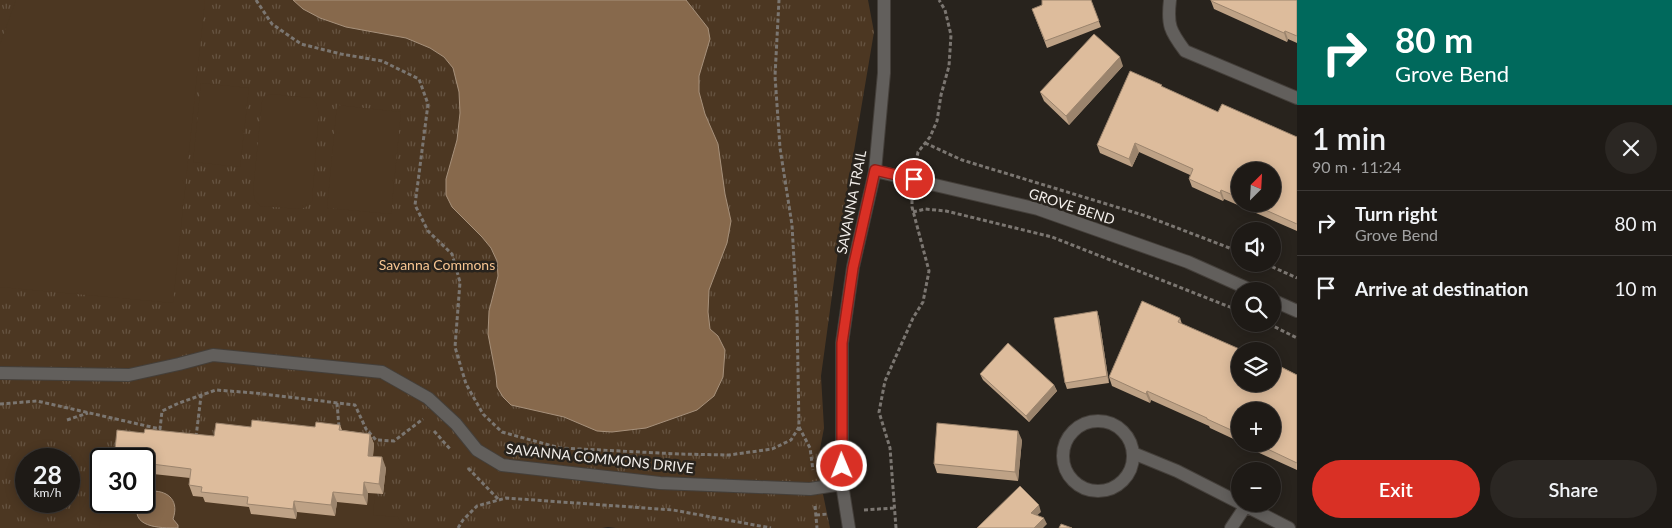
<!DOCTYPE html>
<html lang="en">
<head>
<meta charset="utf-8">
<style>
  :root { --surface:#1e1a16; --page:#2b2723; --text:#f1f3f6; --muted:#a1a1a1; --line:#3c3835; --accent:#d93025 }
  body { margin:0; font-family:Lato,sans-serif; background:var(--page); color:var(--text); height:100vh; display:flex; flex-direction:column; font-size:19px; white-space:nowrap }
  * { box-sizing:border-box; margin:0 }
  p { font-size:16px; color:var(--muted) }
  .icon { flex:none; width:28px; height:28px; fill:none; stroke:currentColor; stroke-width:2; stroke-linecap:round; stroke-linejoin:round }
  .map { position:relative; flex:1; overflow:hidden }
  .sheet { display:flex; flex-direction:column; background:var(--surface); width:375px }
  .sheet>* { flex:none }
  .top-card { background:#00695c; color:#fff; overflow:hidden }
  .needle { width:32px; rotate:24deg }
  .fabs { position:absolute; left:1231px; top:162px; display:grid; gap:10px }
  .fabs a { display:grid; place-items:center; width:50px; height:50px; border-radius:50%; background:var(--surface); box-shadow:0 2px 12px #0003,0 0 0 1px var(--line); font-size:25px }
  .speed { position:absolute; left:15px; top:448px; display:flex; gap:10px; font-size:25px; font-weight:700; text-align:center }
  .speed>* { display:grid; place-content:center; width:65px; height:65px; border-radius:50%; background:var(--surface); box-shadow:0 2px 12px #0003,0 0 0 1px var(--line); line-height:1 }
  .speed small { font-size:12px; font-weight:400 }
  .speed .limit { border:2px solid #111; border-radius:8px; background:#fff; color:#111 }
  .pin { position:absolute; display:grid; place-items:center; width:42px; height:42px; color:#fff; margin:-21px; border:2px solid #fff; border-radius:50%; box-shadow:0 1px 5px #0007 }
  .me { position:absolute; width:55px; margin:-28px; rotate:359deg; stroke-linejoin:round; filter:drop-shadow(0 0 4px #0008) }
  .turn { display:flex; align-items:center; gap:18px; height:105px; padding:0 15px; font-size:22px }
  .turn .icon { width:65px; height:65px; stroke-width:2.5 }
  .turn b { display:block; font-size:35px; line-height:42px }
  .round { display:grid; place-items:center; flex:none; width:52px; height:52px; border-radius:26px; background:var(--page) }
  .head { display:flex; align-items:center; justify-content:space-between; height:85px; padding:0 15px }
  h1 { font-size:30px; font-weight:600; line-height:38px }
  .cta { display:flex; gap:10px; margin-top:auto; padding:10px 15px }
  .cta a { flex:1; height:58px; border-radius:30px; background:var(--accent); color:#fff; font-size:20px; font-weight:600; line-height:58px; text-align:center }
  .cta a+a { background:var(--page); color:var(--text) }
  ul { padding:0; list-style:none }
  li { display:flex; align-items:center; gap:15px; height:65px; padding:0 15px; border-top:1px solid var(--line) }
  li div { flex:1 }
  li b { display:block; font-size:19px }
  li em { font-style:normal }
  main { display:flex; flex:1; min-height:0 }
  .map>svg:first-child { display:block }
  .park { fill:url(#park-tufts); fill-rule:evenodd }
  .pitch { fill:#4c3722 }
  .water { fill:#87694c; stroke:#a7917b }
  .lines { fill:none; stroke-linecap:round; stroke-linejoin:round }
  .minor-casing { stroke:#443f3a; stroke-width:14 }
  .path { stroke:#7b7671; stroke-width:3; stroke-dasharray:4 2.5; stroke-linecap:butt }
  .minor { stroke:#625f5c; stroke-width:12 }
  .wall { fill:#bea286; fill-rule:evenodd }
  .shaded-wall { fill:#9b846d }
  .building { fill:#ddbc9c; stroke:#9b846d }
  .route-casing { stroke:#8d1f18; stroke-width:12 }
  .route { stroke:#d93025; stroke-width:9 }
  .labels { text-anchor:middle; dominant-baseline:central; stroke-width:5; stroke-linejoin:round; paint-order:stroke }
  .street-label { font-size:14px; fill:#f2eeea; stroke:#28231d }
  .park-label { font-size:14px; fill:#f7c592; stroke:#28231d }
</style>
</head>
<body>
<main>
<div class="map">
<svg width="1297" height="528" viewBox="0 0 1297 528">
  <defs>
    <pattern id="park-tufts" width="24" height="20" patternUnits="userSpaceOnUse" patternTransform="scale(1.25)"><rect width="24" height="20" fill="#4c3722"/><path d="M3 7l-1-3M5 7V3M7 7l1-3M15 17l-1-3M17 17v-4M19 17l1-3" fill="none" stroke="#665442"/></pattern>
  </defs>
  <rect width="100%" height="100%" fill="#28231d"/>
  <!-- park -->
  <path class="park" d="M 0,0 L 868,0 L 874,32 L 842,222 L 821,376 L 824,428 L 817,465 L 830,528 L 616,528 L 608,527 L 602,528 L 0,528 ZM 26,459 L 69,459 L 69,501 L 26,501 ZM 101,459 L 144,459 L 144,501 L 101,501 Z"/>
  <!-- pitch -->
  <path class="pitch" d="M 16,0 L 205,0 L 173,303 L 0,287 L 0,44 Z
    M 201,83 L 249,88 L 240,167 L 193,162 Z
    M 271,94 L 311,98 L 316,103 L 319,112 L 312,201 L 306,207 L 300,209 L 260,206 L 255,200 L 253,191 L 262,102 L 265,96 Z
    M 337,105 L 401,112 L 391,214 L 327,208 Z
    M 188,451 L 194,496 L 298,506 L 335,516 L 337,502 L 367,505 L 368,493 L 375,493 L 373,515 L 398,517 L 404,528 L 99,528 C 101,518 104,512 113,508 L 114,501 L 144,501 L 144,473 L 185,478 Z"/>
  <!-- water -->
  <path class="water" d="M 293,0 L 686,0 L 708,28 L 710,39 L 699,76 L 699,92 L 705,114 L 718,144 L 725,194 L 731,221 L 727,243 L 709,290 L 708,312 L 710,329 L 718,336 L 725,350 L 723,377 L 714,396 L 697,410 L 646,428 L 612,432 L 597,431 L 564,417 L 511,405 L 503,397 L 497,387 L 496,376 L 488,334 L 489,311 L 498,276 L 497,261 L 491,248 L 482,237 L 452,207 L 446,195 L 446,179 L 457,140 L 460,113 L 459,92 L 453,68 L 444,57 L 430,48 L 406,38 L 346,27 L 320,18 L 303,9 Z
    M 152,491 C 170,491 179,502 173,519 L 178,525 L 178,528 C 160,528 128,528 139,501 L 144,501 L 144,496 Z"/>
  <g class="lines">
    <defs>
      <path id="minor" d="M 1170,0 C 1167,25 1170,31 1185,51 L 1297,98
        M 875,171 L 1038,209 L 1188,262 L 1253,291
        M 1272,300 L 1297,311
        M 0,373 L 129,375 L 179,364 L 213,355 L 382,372 L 428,398 L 456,424 L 477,450 L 502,465 L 660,483 L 810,489 L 842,484
        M1063 456a35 35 0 1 1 70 0a35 35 0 1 1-70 0Z
        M 1133,453 L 1177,471 L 1289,528
        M 849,528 L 842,484 L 842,343 L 853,267 L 875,171 L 884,73 L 884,0
        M 1231,528 L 1245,507"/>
    </defs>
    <!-- minor casing -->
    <use href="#minor" class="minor-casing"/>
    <!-- path -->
    <path class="path" d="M 256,0 L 272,24 L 301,44 L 341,54 L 382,61 L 419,79 L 428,104 L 415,205 L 428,231 L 452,254 L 460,282 L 455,347 L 466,384 L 483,414 L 502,432 L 560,448 L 679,454 L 729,455 L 772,449 L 791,440 L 799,427 L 797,314 L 792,225 L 780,148 L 775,76 L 779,0
      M 925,143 L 962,160 L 1146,216 L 1240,252
      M 916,162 L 918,152 L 930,137 L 937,121 L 941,95 L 949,66 L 951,35 L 945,10 L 939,0
      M 913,212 L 925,209 L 946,211 L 1052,237 L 1240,311
      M 1266,264 L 1297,278
      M 1269,324 L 1297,338
      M 337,403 L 339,427
      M 0,404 L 37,401 L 160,429 L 162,411 L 179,403 L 216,390 L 255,393 L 355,405 L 366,429 L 376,440 L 394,441 L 423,419
      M 67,420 L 88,413
      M 799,427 L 810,448 L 813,470
      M 434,431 L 450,449
      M 196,437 L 201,396
      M 468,468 L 499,500
      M 815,506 L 817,528
      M 864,510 L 894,508
      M 816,515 L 828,514
      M 458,528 L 463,520 L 477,506 L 506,498 L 673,510 L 771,528
      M 896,528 L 890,448 L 879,412 L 885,381 L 913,318 L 923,302 L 929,271 L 912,207 L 912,198"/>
    <!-- minor -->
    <use href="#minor" class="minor"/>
  </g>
  <!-- wall -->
  <path class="wall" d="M 1091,0 L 1101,27 L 1047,48 L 1032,9 Z
    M 1297,0 L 1297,43 L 1288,39 L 1287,42 L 1214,9 L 1211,1 Z
    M 1123,66 L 1069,125 L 1044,101 L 1040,92 Z
    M 1163,87 L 1218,112 L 1297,137 L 1297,231 L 1224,199 L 1223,201 L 1192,187 L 1189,179 L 1190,175 L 1139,152 L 1132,167 L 1100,153 L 1097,145 ZM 1240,171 L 1272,204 L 1240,204 Z
    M 1097,311 L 1099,318 L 1109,383 L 1067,389 L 1065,383 Z
    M 1180,318 L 1182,324 L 1240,384 L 1276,361 L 1278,365 L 1297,375 L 1297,470 L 1255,451 L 1254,448 L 1245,444 L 1272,444 L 1240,411 L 1240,442 L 1210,428 L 1209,426 L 1151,400 L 1150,403 L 1112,386 L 1109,377 Z
    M 980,374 L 1054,385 L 1057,391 L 1029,422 L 983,380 Z
    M 340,425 L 342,430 L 370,434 L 374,444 L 373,456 L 386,468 L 383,494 L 368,493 L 367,505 L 337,502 L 335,516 L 297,512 L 296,519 L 251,514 L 249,507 L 205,502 L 203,497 L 193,496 L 189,485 L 190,478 L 144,473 L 144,433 L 214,436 L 251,427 L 315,427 Z
    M 1022,440 L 1018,481 L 937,473 L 934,464 Z"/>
  <!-- shaded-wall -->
  <path class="shaded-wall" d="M 1285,31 L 1288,39 L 1287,42 L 1284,33 Z
    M 1120,57 L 1123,66 L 1069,125 L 1066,116 Z
    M 1135,143 L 1139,152 L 1132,167 L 1129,159 Z
    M 1221,190 L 1224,199 L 1223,201 L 1220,193 Z
    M 1097,311 L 1099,318 L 1109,383 L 1107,376 Z
    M 1054,385 L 1057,391 L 1029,422 L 1026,416 Z
    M 1147,391 L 1151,400 L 1150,403 L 1146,394 Z
    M 1018,431 L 1022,440 L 1018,481 L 1015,472 Z
    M 370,434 L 374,444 L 372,466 L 368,456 Z
    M 382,457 L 386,468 L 383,494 L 379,484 Z
    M 364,482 L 368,493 L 367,505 L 363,495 Z
    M 333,492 L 337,502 L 335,516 L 331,505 Z
    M 294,501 L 297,512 L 296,519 L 293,509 Z
    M 1039,505 L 1041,512 L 1033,519 L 1031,513 Z
    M 1044,518 L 1047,524 L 1043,528 L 1034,528 Z"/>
  <!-- building -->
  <path class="building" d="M 1042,0 L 1091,0 L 1099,21 L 1045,41 L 1032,9 L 1042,5 Z
    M 1211,0 L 1297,0 L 1297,36 L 1285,31 L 1284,33 L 1211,1 Z
    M 1094,34 L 1120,57 L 1066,116 L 1040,92 Z
    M 1130,71 L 1162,85 L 1161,86 L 1218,112 L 1222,104 L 1297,137 L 1297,224 L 1252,204 L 1272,204 L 1272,171 L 1240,171 L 1240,198 L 1221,190 L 1220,193 L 1189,179 L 1193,169 L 1135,143 L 1129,159 L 1097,145 Z
    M 1142,301 L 1180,318 L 1178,322 L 1244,351 L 1240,351 L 1240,384 L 1272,384 L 1272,360 L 1276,361 L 1275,364 L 1297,375 L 1297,463 L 1257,444 L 1272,444 L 1272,411 L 1240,411 L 1240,434 L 1207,419 L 1207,418 L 1147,391 L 1146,394 L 1109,377 Z
    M 1097,311 L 1107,376 L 1065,383 L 1054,318 Z
    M 1008,343 L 1054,385 L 1026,416 L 980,374 Z
    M 252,420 L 315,427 L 316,422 L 340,425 L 339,430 L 370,434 L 368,456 L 382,457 L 379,484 L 364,482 L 363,495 L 333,492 L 331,505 L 294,501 L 293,509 L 247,504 L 248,497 L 201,492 L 202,487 L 189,485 L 191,469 L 144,463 L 144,459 L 114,459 L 117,430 L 144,433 L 145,429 L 214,436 L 216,423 L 251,427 Z
    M 937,423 L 1018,431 L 1015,472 L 934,464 Z
    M 1020,486 L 1039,505 L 1031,513 L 1044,518 L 1034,528 L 977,528 Z
    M 1061,524 L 1072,528 L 1059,528 Z"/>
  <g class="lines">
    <defs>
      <path id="route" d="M 842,466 L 842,343 L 853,268 L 875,170 L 914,179"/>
    </defs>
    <!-- route casing -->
    <use href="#route" class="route-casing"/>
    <!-- route -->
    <use href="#route" class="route"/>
  </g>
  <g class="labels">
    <!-- street labels -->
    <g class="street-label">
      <text transform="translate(851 202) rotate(-79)">SAVANNA TRAIL</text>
      <text transform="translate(1072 206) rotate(18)">GROVE BEND</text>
      <text transform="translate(600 458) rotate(6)">SAVANNA COMMONS DRIVE</text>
    </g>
    <!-- park labels -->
    <g class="park-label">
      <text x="437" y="264">Savanna Commons</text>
    </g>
  </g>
</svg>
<div class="fabs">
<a><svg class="needle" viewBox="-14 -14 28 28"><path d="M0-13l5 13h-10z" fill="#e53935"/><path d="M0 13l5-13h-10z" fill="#a1a1a1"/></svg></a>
<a><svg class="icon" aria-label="sound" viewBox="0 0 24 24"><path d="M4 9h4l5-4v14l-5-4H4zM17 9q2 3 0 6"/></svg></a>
<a><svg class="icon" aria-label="search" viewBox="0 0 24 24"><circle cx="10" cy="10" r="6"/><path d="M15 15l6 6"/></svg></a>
<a><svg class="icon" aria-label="layers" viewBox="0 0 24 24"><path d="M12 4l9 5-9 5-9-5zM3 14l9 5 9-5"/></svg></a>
<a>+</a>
<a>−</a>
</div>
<div class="speed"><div>28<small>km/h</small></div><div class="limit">30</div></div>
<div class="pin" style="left:914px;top:179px;background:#d93025"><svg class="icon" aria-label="arrive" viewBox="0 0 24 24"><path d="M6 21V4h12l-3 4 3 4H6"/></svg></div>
<svg class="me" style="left:842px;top:466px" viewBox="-20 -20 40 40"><circle r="17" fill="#d93025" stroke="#fff" stroke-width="3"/><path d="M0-11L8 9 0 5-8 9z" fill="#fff"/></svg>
</div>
<section class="sheet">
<div class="top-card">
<div class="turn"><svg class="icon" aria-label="right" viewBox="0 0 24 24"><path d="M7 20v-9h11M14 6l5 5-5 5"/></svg><div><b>80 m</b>Grove Bend</div></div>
</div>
<div class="head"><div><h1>1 min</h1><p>90 m · 11:24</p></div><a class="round"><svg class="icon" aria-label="close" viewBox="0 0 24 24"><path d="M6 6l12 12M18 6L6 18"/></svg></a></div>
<ul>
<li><svg class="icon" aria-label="right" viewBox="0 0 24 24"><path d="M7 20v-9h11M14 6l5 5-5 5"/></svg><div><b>Turn right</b><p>Grove Bend</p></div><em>80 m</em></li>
<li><svg class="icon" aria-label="arrive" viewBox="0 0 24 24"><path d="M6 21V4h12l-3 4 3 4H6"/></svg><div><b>Arrive at destination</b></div><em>10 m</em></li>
</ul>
<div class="cta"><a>Exit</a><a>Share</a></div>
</section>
</main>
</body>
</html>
